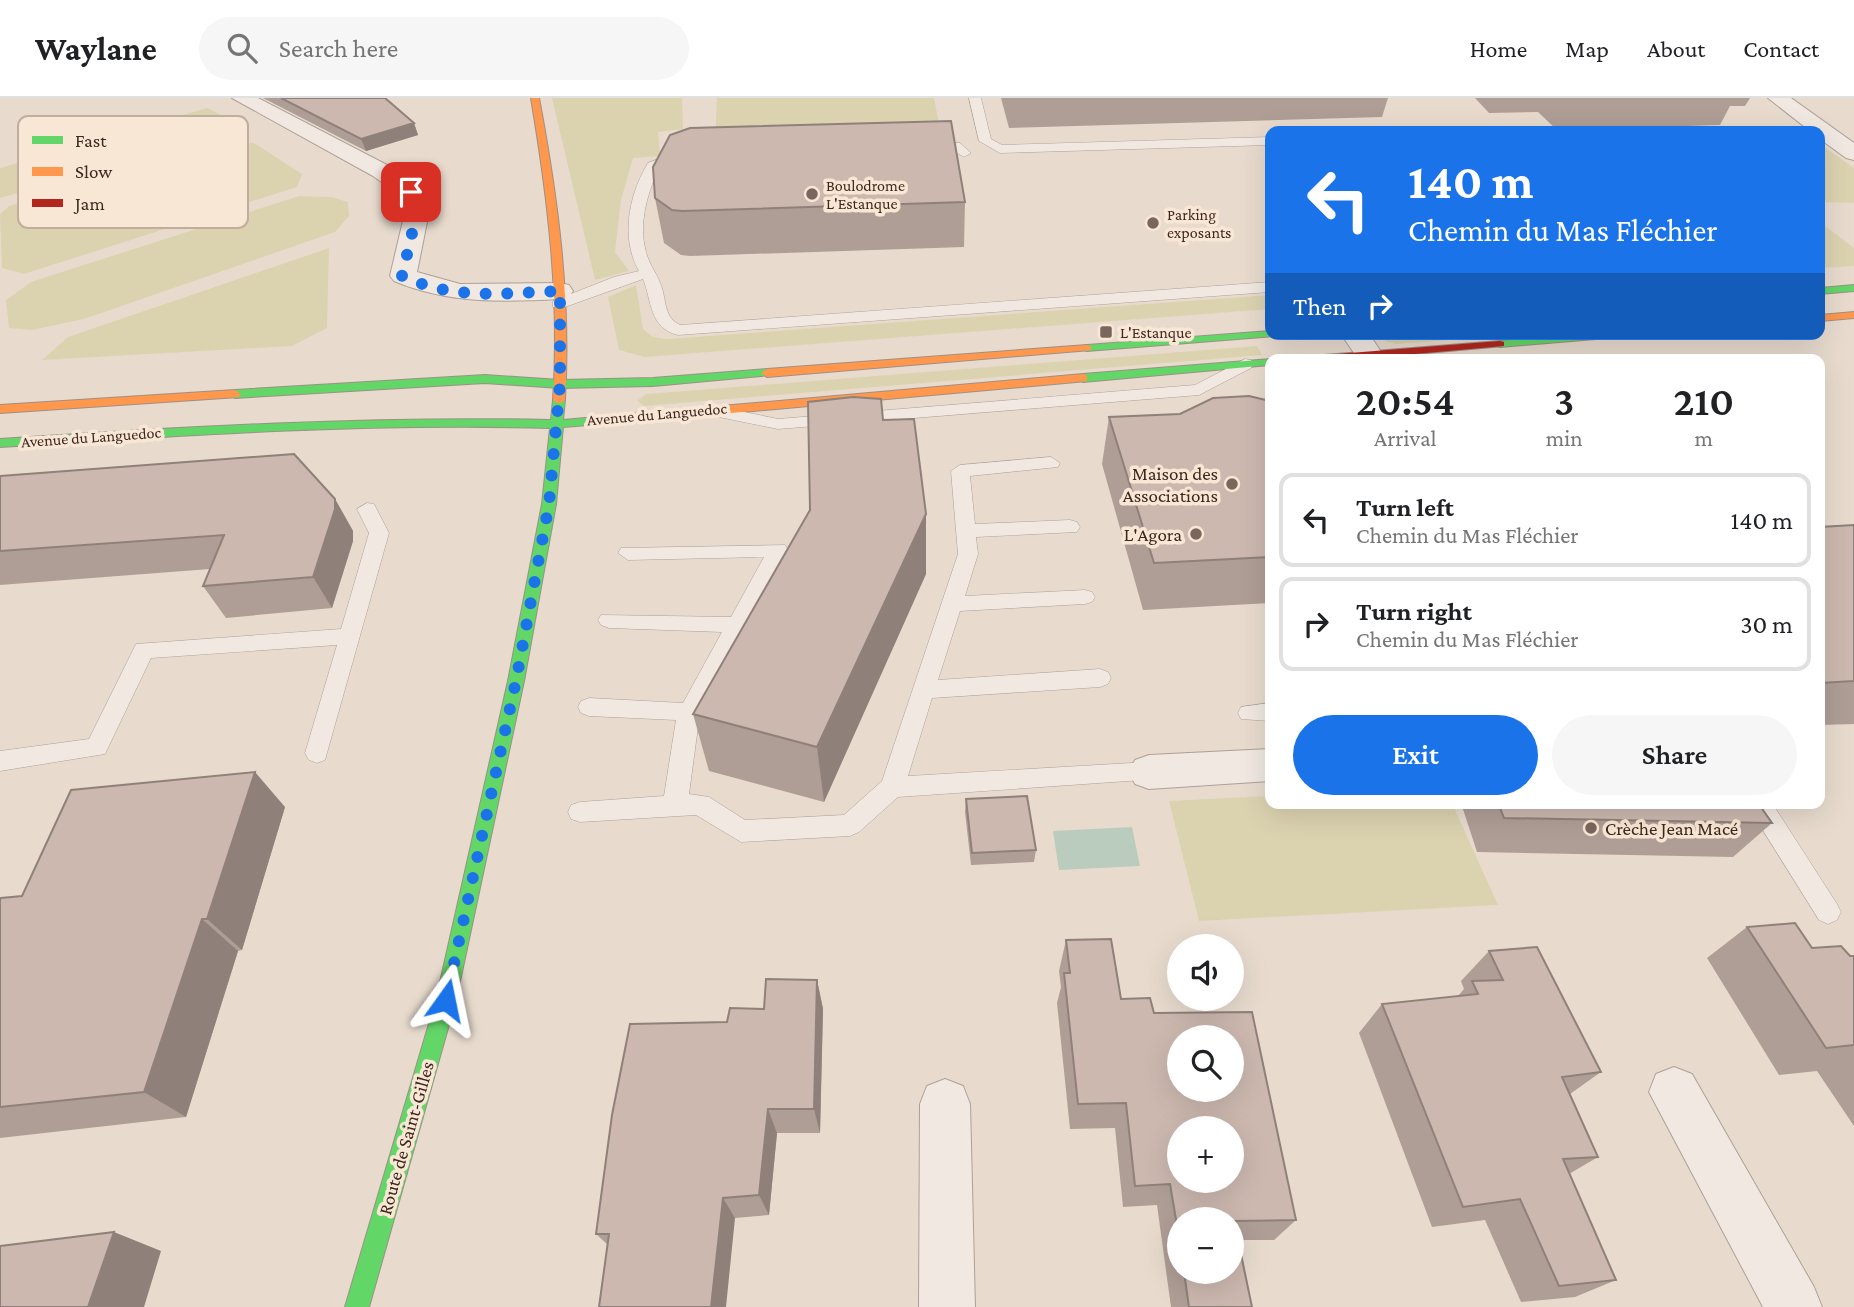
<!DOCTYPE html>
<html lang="en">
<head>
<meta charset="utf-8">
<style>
  :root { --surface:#fff; --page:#f6f6f6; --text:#202124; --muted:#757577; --line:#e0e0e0; --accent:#1a73e8 }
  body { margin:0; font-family:"Crimson Pro",serif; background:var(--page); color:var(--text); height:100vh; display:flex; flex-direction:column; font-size:26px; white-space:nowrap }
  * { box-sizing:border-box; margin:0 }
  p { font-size:23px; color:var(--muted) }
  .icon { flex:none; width:38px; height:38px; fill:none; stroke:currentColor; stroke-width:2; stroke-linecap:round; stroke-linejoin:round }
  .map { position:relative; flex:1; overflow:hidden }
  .sheet { position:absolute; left:1265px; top:256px; width:560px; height:455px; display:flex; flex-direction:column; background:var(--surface); border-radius:14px; box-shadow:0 7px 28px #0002 }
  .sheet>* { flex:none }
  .hud { position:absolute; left:1265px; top:28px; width:560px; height:214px; border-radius:14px; box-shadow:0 7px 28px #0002; background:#1a73e8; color:#fff; overflow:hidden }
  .buttons { position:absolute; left:1167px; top:836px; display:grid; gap:14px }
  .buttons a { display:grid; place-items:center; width:77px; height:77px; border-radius:50%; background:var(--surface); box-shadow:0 7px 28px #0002; font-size:35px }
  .pin { position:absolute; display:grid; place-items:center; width:60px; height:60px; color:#fff; margin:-30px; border-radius:14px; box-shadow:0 4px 10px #0006 }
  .me { position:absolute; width:77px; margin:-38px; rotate:12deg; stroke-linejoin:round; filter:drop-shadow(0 0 5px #0008) }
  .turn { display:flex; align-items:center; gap:24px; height:147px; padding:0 28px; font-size:32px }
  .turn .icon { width:91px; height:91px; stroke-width:2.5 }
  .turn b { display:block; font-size:49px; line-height:60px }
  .then { display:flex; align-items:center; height:66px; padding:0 28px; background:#0003; gap:14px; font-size:26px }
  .eta { display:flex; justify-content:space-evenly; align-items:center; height:119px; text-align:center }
  .eta b { font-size:42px; font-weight:600; line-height:49px }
  .action { display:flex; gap:14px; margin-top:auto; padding:14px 28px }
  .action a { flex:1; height:80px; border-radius:42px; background:var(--accent); color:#fff; font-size:28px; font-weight:600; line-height:80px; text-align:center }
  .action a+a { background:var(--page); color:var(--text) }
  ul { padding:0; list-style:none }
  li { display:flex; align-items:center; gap:21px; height:94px; margin:0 14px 10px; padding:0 14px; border:4px solid var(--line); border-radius:14px }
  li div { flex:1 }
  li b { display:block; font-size:26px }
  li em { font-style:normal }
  header { display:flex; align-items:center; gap:42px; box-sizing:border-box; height:98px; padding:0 35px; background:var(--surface); border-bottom:2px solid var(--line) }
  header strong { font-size:33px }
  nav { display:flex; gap:38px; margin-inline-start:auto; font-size:24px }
  .search { width:490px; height:63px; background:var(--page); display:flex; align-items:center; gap:18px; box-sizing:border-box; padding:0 24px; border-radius:38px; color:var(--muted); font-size:26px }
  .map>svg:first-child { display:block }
  .green { fill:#dbd3b0 }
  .water { fill:#baccbd }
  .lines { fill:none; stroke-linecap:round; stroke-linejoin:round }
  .lane-casing { stroke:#ada098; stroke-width:1 }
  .street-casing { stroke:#ada098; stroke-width:2 }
  .fast-casing { stroke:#9d9087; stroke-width:2 }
  .slow-casing { stroke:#9d9087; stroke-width:2 }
  .jam-casing { stroke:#9d9087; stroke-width:2 }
  .lane { fill:#f0e8e1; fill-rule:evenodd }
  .street { fill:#f0e8e1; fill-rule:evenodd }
  .fast { fill:#63d668; fill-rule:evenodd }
  .slow { fill:#ff974d; fill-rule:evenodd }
  .jam { fill:#b3261e; fill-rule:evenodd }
  .wall { fill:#af9e96; fill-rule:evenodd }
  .shaded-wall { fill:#8f817a }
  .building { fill:#ccb8af; stroke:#8f817a; stroke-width:2; fill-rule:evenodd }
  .route { stroke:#1a73e8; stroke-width:12; stroke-dasharray:0 21.6 }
  .poi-dot { fill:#7a665c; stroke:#f9e7d5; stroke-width:2.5 }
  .labels { text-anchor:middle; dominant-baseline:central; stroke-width:7; stroke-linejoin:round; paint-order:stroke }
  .far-poi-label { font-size:16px; fill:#3e271e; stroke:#f9e7d5; text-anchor:start }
  .far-street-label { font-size:16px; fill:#3e271e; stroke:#f9e7d5 }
  .poi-label { font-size:19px; fill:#3e271e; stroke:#f9e7d5; text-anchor:end }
  .street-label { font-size:19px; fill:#3e271e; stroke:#f9e7d5 }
  .key { fill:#f9e7d5; stroke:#c1ad9e; stroke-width:2 }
  .key-label { font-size:19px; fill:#3e271e }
</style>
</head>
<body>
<header>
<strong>Waylane</strong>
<div class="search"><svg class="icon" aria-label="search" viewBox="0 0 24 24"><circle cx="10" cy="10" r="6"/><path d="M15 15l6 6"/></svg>Search here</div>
<nav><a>Home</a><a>Map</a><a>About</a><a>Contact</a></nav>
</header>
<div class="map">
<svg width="1854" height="1209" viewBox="0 0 1854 1209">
  <rect width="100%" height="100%" fill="#e8dbce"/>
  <!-- green -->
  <path class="green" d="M 552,0 L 682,0 L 683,31 L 658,34 L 660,58 L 633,60 L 621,102 L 615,154 L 629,173 L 595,182 Z
    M 717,0 L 934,0 L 941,36 L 715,43 Z
    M 207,10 L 248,30 L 0,100 L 0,70 Z
    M 232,44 L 254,45 L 302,76 L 297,89 L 24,176 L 2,170 L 0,116 L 9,108 Z
    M 1820,46 L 1854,70 L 1854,105 L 1820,104 Z
    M 299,98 L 331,99 L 348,104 L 349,118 L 335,134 L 87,220 L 33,232 L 9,230 L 6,202 L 31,184 Z
    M 1820,124 L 1854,150 L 1854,168 L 1820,170 Z
    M 329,150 L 327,230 L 292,248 L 42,262 L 68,239 Z
    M 636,187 L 643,231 L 653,239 L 667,241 L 1270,197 L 1270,211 L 645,259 L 619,252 L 608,199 Z
    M 1392,236 L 1531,236 L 1396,246 L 1385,243 L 1386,237 Z
    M 1257,248 L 1262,257 L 644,308 L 637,303 L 646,296 Z
    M 1270,698 L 1270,705 L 1452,705 L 1498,807 L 1199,823 L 1169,703 Z"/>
  <!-- water -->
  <path class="water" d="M 1132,729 L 1140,768 L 1059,772 L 1053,733 Z"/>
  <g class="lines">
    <defs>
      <path id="lane" d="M 969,0 L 981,0 L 991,41 L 1002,47 L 1270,39 L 1270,47 L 1000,55 L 979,43 Z
        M 925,43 L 960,45 L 971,55 L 964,59 L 952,52 L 920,50 L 920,44 Z
        M 681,52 L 688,56 L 686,59 L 659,70 C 646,98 637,131 648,160 C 652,171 659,179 662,190 C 666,204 665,220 680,227 L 1270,184 L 1270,194 L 678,237 C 649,230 652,203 643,181 L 565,209 L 553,209 L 553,203 L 614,179 L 639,173 C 620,140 629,96 648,65 Z
        M 1245,261 L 1251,262 L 1253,266 L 1251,270 L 1199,297 L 778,331 L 709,317 L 706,313 L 715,308 L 778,321 L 1195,287 Z
        M 1051,359 L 1060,365 L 1058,369 L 970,378 L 975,426 L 1070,422 L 1077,424 L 1080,429 L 1077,434 L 976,439 L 978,456 L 965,498 L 1085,492 L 1092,494 L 1095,499 L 1092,504 L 1085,506 L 960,513 L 938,582 L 1100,571 L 1108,574 L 1111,580 L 1108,586 L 1100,589 L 932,600 L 908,678 L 1149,664 L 1157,667 L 1161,674 L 1157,681 L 898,699 L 859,734 L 850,738 L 741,744 L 696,717 L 580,724 L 571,721 L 568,714 L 571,707 L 580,704 L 664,698 L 676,622 L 589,618 L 581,615 L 578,609 L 581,603 L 589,600 L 683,605 L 722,534 L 609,530 L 601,527 L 598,522 L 601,517 L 731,519 L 764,459 L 628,462 L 618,455 L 621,450 L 785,447 L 788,452 L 700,614 L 689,696 L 709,699 L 745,722 L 844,717 L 882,683 L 958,456 L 951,373 L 960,367 Z
        M 367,405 L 374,406 L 389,435 L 325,662 L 317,665 L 309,662 L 305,655 L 337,547 L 151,560 L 105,656 L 0,673 L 0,653 L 89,641 L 136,546 L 341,531 L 369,435 L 357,411 Z
        M 1270,605 L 1270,623 L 1241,621 L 1238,615 L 1241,609 Z
        M 1746,705 L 1772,705 L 1837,806 L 1841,814 L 1837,822 L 1828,826 L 1819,822 Z"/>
      <path id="street" d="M 232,0 L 258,0 L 389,68 L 419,89 L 429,114 L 417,174 L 460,186 L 560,185 L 569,187 L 573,193 L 569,199 L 560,201 C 502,204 449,206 394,183 L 390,178 L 405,114 L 400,97 L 373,78 Z
        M 1768,0 L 1791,0 L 1854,45 L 1854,62 L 1846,60 L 1820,41 L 1820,33 L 1810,33 Z
        M 1341,236 L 1369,236 L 1386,261 L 1358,261 Z
        M 1270,651 L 1270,683 L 1149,691 L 1135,686 L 1129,674 L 1135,662 L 1149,657 Z
        M 1674,969 L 1692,976 L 1814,1189 L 1822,1209 L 1763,1209 L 1649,994 L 1656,976 Z
        M 945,981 L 963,988 L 970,1006 L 975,1209 L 919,1209 L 920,1006 L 927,988 Z"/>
      <path id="fast" d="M 1854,187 L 1854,193 L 1820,196 L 1820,190 Z
        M 1270,233 L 1270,236 L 1275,236 L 1274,238 L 1087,253 L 1081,250 L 1087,247 Z
        M 1576,236 L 1624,236 L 1619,239 L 1500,249 L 1494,246 L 1500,243 Z
        M 1271,261 L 1270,267 L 1083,284 L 1077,280 L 1083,276 Z
        M 767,271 L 773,275 L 771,277 L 653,288 L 560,290 L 485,285 L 235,300 L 229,296 L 235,292 L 485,277 L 560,282 L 653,280 Z
        M 559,298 L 565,302 L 563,322 L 676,312 L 682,316 L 676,320 L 563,329 L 556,406 L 524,583 L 456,902 L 369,1209 L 345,1209 L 436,902 L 508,583 L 542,406 L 550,330 C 366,325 183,337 0,349 L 0,341 C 183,329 367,318 551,322 L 553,302 Z"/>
      <path id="slow" d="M 531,0 L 539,0 C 558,101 571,200 565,302 L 559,306 L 553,302 C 560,200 548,101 531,0 Z
        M 1854,214 L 1854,220 L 1820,223 L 1820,217 Z
        M 1087,247 L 1091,248 L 1091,252 L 767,279 L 761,275 L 767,271 Z
        M 1083,276 L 1087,277 L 1087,283 L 676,320 L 670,316 L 676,312 Z
        M 235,292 L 241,296 L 239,299 L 0,315 L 0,307 Z"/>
      <path id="jam" d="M 1500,243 L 1504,244 L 1504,248 L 1359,261 L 1306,261 L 1312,258 Z"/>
    </defs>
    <!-- lane casing -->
    <use href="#lane" class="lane-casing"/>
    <!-- street casing -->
    <use href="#street" class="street-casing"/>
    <!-- fast casing -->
    <use href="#fast" class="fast-casing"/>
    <!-- slow casing -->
    <use href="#slow" class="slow-casing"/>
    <!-- jam casing -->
    <use href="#jam" class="jam-casing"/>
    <!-- lane -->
    <use href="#lane" class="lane"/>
    <!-- street -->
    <use href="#street" class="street"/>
    <!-- fast -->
    <use href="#fast" class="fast"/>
    <!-- slow -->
    <use href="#slow" class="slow"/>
    <!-- jam -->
    <use href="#jam" class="jam"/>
  </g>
  <!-- wall -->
  <path class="wall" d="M 263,0 L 385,0 L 414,25 L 418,37 L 366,53 Z
    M 1001,0 L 1388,0 L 1382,19 L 1009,30 Z
    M 1475,0 L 1750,0 L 1745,8 L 1730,8 L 1720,27 L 1557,32 L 1538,14 L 1489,15 Z
    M 655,100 L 965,104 L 964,149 L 690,158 L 681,157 L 664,145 Z
    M 1270,303 L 1270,505 L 1143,512 L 1102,366 L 1109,319 L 1180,316 Z
    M 883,322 L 926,416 L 926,476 L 824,704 L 709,673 L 693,616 Z
    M 0,378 L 335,401 L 353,433 L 353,443 L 332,510 L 226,520 L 203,488 L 210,471 L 0,487 Z
    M 1854,427 L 1854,626 L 1820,627 L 1820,429 Z
    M 966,701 L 1036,752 L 1034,764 L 971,767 L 965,714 Z
    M 1461,705 L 1758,705 L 1772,725 L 1733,759 L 1477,754 Z
    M 285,709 L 242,852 L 238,853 L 186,1019 L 0,1040 L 0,802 L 22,798 Z
    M 1747,829 L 1812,850 L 1850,858 L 1854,858 L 1854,1028 L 1817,973 L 1779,977 L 1707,860 Z
    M 1066,842 L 1121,901 L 1154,915 L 1296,1122 L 1274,1142 L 1239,1142 L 1252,1209 L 1171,1209 L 1157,1107 L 1123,1109 L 1115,1030 L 1070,1031 L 1057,905 L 1061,889 L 1059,873 ZM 1180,1122 L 1232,1174 L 1180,1174 Z
    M 1489,853 L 1601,974 L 1570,996 L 1598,1059 L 1569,1076 L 1616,1182 L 1575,1199 L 1521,1204 L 1485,1122 L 1432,1129 L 1359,935 L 1382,906 L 1458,898 L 1464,891 L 1461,883 Z
    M 817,882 L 823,911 L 820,1035 L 777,1035 L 769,1117 L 735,1120 L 607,1146 L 596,1136 L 727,924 L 764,911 Z"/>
  <!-- shaded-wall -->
  <path class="shaded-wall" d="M 414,25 L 418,37 L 366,53 L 361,41 Z
    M 335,401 L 353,433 L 353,443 L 332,510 L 313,479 Z
    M 926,416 L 926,476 L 824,704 L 817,649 Z
    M 255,674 L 285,709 L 242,852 L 207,821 Z
    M 202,821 L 238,853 L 186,1019 L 144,994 Z
    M 817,882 L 823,911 L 820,1035 L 814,1011 Z
    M 768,1011 L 777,1035 L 769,1117 L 759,1097 Z
    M 723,1100 L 735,1120 L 726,1209 L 711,1209 Z
    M 114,1134 L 161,1153 L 144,1209 L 88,1209 Z"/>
  <!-- building -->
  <path class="building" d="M 281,0 L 385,0 L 414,25 L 361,41 Z
    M 951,23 L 965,104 L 682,113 L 672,112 L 655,100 L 653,69 L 670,37 L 690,30 Z
    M 1249,298 L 1270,303 L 1270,459 L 1154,465 L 1109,319 L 1180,316 L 1213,300 Z
    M 853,299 L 881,301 L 883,322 L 914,321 L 926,416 L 817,649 L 693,616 L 810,412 L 808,304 Z
    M 294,356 L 335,401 L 335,411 L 313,479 L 203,488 L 224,437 L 0,453 L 0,378 Z
    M 1854,427 L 1854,583 L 1820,585 L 1820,429 Z
    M 255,674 L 207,821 L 202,821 L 144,994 L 0,1009 L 0,802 L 1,800 L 22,798 L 71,692 Z
    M 1027,698 L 1036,752 L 972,755 L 966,701 Z
    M 1498,705 L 1758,705 L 1772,725 L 1504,720 Z
    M 1795,825 L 1812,850 L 1841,848 L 1850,858 L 1854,858 L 1854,947 L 1826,950 L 1747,829 Z
    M 1111,841 L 1121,901 L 1150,900 L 1154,915 L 1252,914 L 1296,1122 L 1234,1123 L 1252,1209 L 1189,1209 L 1184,1174 L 1232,1174 L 1232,1122 L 1180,1122 L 1180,1145 L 1170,1086 L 1135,1088 L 1126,1005 L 1078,1006 L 1064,875 L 1070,875 L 1066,842 ZM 1180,940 L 1232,940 L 1232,992 L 1180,992 ZM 1180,1031 L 1232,1031 L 1232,1083 L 1180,1083 Z
    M 1537,849 L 1601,974 L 1562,979 L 1598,1059 L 1563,1061 L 1616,1182 L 1559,1188 L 1520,1101 L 1463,1109 L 1382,906 L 1478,896 L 1472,883 L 1503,882 L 1489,853 Z
    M 766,881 L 817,882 L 814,1011 L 768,1011 L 759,1097 L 723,1100 L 711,1209 L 599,1209 L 609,1136 L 596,1136 L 612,1017 L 630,926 L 727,924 L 730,910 L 764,911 Z
    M 114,1134 L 88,1209 L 0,1209 L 0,1148 Z"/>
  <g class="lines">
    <!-- route -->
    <path class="route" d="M 411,94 L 417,114 L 402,178 C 456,203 503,195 560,193 L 560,286 L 549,406 L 516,583 L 446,902"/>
  </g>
  <!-- markers -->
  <g class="poi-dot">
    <circle cx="812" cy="96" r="7"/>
    <circle cx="1153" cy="125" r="7"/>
    <rect x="1099" y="227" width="14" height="14" rx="3.5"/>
    <circle cx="1232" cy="386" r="7"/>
    <circle cx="1196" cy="436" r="7"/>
    <circle cx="1591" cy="730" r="7"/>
  </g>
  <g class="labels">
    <!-- far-poi labels -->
    <g class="far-poi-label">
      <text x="826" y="87">Boulodrome<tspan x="826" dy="18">L'Estanque</tspan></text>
      <text x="1167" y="116">Parking<tspan x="1167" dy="18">exposants</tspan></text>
      <text x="1120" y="234">L'Estanque</text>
    </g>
    <!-- far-street labels -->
    <g class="far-street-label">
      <text transform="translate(657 316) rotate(-5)">Avenue du Languedoc</text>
      <text transform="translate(91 339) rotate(-4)">Avenue du Languedoc</text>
    </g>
    <!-- poi labels -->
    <g class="poi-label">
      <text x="1218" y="375">Maison des<tspan x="1218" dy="22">Associations</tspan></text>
      <text x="1182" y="436">L'Agora</text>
      <text x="1605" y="730" text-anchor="start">Crèche Jean Macé</text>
    </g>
    <!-- street labels -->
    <g class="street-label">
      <text transform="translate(406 1040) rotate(-74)">Route de Saint-Gilles</text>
    </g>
  </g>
  <!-- legend -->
  <rect x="18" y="18" width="230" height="112" rx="10" class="key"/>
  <rect x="32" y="38" width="31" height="8" fill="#63d668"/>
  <rect x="32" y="69" width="31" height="9" fill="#ff974d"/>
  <rect x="32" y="101" width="31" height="8" fill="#b3261e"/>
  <g class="key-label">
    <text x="75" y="49">Fast</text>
    <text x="75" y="80">Slow</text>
    <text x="75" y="112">Jam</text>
  </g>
</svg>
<div class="buttons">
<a><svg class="icon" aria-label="sound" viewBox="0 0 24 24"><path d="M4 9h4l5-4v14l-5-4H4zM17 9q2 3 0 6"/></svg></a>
<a><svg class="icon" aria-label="search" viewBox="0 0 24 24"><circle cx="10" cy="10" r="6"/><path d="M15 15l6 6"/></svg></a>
<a>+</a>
<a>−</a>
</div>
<div class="pin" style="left:411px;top:94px;background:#d93025"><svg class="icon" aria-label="arrive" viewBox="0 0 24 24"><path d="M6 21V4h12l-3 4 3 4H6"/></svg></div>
<svg class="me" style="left:446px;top:902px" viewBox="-20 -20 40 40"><path d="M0-17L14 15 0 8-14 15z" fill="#1a73e8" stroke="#fff" stroke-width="4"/></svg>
<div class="hud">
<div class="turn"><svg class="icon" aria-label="left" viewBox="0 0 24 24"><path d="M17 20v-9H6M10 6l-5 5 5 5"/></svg><div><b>140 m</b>Chemin du Mas Fléchier</div></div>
<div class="then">Then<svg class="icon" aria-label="right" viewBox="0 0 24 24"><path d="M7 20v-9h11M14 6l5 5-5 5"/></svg></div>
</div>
<section class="sheet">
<div class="eta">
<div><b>20:54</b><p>Arrival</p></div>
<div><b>3</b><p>min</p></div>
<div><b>210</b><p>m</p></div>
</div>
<ul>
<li><svg class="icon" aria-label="left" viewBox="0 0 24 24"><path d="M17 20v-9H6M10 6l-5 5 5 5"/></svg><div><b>Turn left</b><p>Chemin du Mas Fléchier</p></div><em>140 m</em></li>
<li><svg class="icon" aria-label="right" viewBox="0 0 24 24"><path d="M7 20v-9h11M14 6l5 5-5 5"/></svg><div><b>Turn right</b><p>Chemin du Mas Fléchier</p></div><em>30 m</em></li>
</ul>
<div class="action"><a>Exit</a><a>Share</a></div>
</section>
</div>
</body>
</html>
